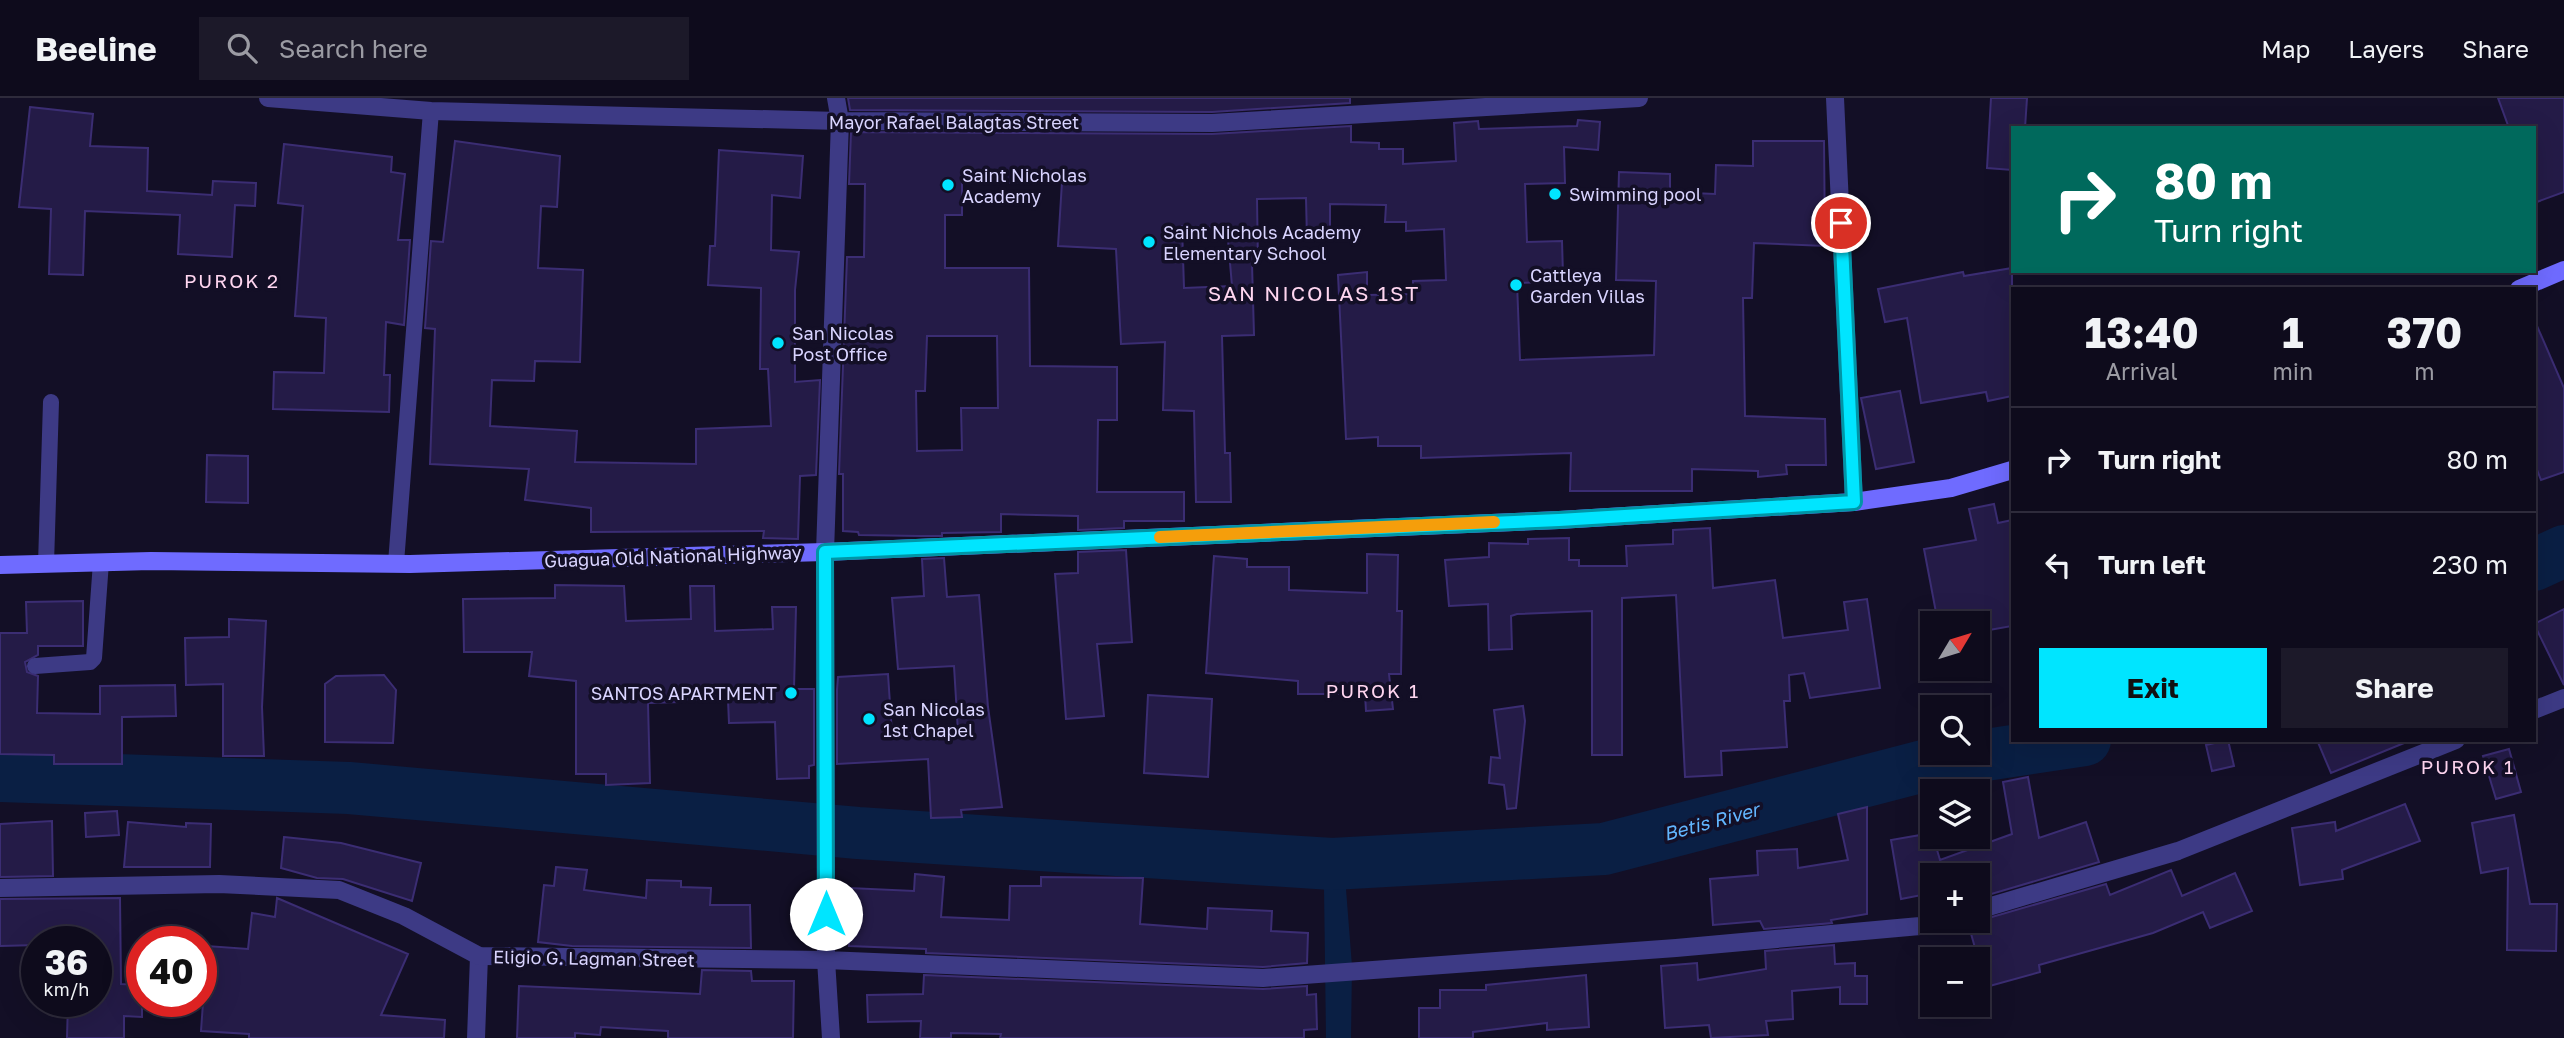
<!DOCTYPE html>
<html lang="en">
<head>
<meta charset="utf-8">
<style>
  :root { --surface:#0e0b1c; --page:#1c1929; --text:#f1f3f6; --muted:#9b9ba3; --line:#2e2b3b; --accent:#00e5ff }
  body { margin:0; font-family:"Golos Text",sans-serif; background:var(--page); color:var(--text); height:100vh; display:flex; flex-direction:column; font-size:26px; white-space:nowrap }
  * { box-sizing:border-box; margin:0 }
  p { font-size:23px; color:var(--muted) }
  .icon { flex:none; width:38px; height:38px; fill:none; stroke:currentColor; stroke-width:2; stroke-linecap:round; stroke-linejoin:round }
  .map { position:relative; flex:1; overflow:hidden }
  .panel { position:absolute; left:2011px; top:189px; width:525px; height:455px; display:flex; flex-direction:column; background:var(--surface); border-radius:0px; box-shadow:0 7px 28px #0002,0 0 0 2px var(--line) }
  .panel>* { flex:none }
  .banner { position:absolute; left:2011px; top:28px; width:525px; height:147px; border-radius:0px; box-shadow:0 7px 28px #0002,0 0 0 2px var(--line); background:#00695c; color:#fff; overflow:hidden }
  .needle { width:46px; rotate:52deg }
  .tools { position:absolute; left:1920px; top:513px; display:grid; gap:14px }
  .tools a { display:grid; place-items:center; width:70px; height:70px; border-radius:0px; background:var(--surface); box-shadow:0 7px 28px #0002,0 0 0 2px var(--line); font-size:35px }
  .speed { position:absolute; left:21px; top:828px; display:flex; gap:14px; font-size:35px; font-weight:700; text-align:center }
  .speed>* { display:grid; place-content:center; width:91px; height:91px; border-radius:50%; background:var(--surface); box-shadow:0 7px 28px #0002,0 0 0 2px var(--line); line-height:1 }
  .speed small { font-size:18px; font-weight:400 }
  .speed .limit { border:10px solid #d22; background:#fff; color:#111 }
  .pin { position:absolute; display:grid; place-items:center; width:60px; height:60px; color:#fff; margin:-30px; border:4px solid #fff; border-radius:50%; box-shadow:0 2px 7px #0007 }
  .me { position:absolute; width:77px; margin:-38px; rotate:0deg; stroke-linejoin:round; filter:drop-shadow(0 0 5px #0008) }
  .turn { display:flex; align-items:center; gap:24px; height:147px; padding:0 28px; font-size:32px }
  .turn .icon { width:91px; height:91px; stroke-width:2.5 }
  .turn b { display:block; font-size:49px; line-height:60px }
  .eta { display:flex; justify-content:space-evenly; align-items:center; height:119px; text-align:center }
  .eta b { font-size:42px; font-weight:700; line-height:49px }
  .cta { display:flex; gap:14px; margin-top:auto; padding:14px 28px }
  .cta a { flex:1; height:80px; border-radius:0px; background:var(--accent); color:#111; font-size:28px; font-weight:700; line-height:80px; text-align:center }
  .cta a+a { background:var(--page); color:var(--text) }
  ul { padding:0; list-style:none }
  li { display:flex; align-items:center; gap:21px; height:105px; padding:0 28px; border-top:2px solid var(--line) }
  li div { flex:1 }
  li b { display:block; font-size:26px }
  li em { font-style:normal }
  header { display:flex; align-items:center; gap:42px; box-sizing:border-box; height:98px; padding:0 35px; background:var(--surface); border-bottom:2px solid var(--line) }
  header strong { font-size:33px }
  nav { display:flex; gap:38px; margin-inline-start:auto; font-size:24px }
  .search { width:490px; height:63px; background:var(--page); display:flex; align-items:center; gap:18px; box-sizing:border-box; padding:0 24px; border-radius:0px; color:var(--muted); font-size:26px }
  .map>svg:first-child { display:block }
  .water { fill:#0a1f44 }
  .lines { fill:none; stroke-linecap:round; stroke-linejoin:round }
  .river { stroke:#0a1f44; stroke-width:52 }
  .building { fill:#241b47; stroke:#3b2d73; stroke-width:2; fill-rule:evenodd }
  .service { stroke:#3d3a85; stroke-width:16 }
  .minor { stroke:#3d3a85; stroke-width:18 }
  .tertiary { stroke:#3d3a85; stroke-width:18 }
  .secondary { stroke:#6f6bff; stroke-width:18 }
  .route-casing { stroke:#0095a6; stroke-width:18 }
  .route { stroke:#00e5ff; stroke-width:12 }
  .slow { stroke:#f59e0b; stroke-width:12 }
  .poi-dot { fill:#00e5ff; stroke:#130f26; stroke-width:2.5 }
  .labels { text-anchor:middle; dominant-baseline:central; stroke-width:7; stroke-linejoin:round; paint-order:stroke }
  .street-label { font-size:18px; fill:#d9d4ff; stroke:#130f26 }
  .poi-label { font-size:18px; fill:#d9d4ff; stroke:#130f26; text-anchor:start }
  .neighbourhood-label { font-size:19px; letter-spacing:2px; fill:#ffd6f0; stroke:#130f26 }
  .water-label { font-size:19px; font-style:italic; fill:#62b6ff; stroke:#130f26 }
  .quarter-label { font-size:21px; letter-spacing:2px; fill:#ffd6f0; stroke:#130f26 }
</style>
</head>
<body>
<header>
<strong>Beeline</strong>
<div class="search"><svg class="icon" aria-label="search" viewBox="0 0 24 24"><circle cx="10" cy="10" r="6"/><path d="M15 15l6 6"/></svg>Search here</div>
<nav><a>Map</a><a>Layers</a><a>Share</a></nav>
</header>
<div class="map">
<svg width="2564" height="940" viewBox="0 0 2564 940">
  <rect width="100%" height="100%" fill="#130f26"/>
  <!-- water -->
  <path class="water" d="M 1332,776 L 1346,791 L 1352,868 L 1351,940 L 1326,940 L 1324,789 Z"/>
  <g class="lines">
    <!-- river -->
    <path class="river" d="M 2534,467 L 2564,453
      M 0,678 L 349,690 L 858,735 L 1332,766 L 1604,751 L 1939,664 L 2085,642"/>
  </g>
  <!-- building -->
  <path class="building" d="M 848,0 L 1350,0 L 1350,5 L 1212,14 L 850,12 Z
    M 1991,0 L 2027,0 L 2025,30 L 2012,30 L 2012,72 L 1987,70 Z
    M 2498,0 L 2564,0 L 2564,94 L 2534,105 L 2534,30 L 2509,30 Z
    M 30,9 L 93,16 L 90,48 L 148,50 L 147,93 L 212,97 L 213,83 L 256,85 L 255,108 L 235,107 L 232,159 L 178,156 L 180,117 L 85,113 L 83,177 L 49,176 L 51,111 L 19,109 Z
    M 1578,22 L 1600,24 L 1598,52 L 1564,49 L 1565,85 L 1525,86 L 1527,144 L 1562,143 L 1563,177 L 1552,177 L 1552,184 L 1517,185 L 1520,262 L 1654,257 L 1656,183 L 1616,182 L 1619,74 L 1670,76 L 1670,94 L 1715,96 L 1716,67 L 1753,68 L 1753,43 L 1824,43 L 1825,148 L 1754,145 L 1752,200 L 1743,200 L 1745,318 L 1825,321 L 1826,367 L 1786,367 L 1787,376 L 1758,379 L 1758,373 L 1692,371 L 1692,393 L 1570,393 L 1571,355 L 1421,360 L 1421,348 L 1378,348 L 1378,339 L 1346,341 L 1338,177 L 1367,174 L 1367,197 L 1413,196 L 1413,183 L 1446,182 L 1444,131 L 1406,133 L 1406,124 L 1385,124 L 1386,107 L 1330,106 L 1330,141 L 1307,141 L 1306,100 L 1257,101 L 1258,166 L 1252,166 L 1254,237 L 1222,238 L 1225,355 L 1230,355 L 1231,404 L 1196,404 L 1194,313 L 1163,312 L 1165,244 L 1121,246 L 1116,151 L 1058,148 L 1062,84 L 962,85 L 962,117 L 945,117 L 945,170 L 1029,170 L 1030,268 L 1117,269 L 1117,322 L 1098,322 L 1097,394 L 1184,394 L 1184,423 L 1124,423 L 1124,430 L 1078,432 L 1078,418 L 1001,416 L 1001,434 L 942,435 L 942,438 L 920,438 L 859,437 L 858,434 L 843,433 L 843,376 L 839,376 L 847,159 L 864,159 L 865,86 L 849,86 L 851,34 L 1212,36 L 1351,28 L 1351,44 L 1379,45 L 1379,51 L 1403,51 L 1403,66 L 1456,63 L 1454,25 L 1478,23 L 1479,31 L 1577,28 ZM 1182,128 L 1227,130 L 1232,188 L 1184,190 ZM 927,238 L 997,238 L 998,310 L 961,310 L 962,352 L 917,353 L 916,293 L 925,293 Z
    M 455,43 L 560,58 L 557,109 L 541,108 L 538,170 L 583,172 L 580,264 L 535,263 L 534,283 L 492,282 L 490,328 L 577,333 L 575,364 L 696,366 L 696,331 L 771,328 L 768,271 L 760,271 L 761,190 L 708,187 L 710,148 L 715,148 L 719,52 L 803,58 L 800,100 L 772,97 L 771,152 L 799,154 L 795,192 L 795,284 L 820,282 L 816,377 L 800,378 L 798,441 L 763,440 L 764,433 L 591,434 L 591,410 L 525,402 L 529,371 L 430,366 L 435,231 L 425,230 L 431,143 L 443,144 Z
    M 284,46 L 392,59 L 391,74 L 405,76 L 398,142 L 410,142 L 404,227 L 386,224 L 384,277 L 390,277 L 389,314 L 273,311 L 274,274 L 324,275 L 326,220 L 295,218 L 303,108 L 278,105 Z
    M 2012,170 L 2012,298 L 1988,303 L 1986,294 L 1921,305 L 1907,220 L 1885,224 L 1878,191 L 1963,174 L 1964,178 Z
    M 2534,221 L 2564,290 L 2564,374 L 2541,382 L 2534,364 Z
    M 1900,293 L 1914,364 L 1876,371 L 1861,300 Z
    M 207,357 L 248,358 L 248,405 L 206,404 Z
    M 1994,406 L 1998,425 L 2012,422 L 2012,528 L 1978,534 L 1978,525 L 1938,525 L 1924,451 L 1976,442 L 1969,411 Z
    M 1710,430 L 1713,490 L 1775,482 L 1783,540 L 1848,532 L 1844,504 L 1867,501 L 1880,590 L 1810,600 L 1804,575 L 1789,577 L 1790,603 L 1784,603 L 1787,649 L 1721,653 L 1722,677 L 1685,679 L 1676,497 L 1622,500 L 1622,657 L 1592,657 L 1592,513 L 1517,516 L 1511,518 L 1512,551 L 1489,552 L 1488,506 L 1449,508 L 1445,462 L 1489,459 L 1489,445 L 1528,446 L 1528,441 L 1569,440 L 1569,462 L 1579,462 L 1579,468 L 1627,468 L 1626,448 L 1673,446 L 1673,432 Z
    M 1126,452 L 1132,544 L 1097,546 L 1104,618 L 1066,621 L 1055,476 L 1078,475 L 1078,454 Z
    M 1367,456 L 1398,457 L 1397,513 L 1402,513 L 1401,576 L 1389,576 L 1393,611 L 1366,613 L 1365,596 L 1298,596 L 1298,583 L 1206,575 L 1214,458 L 1247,461 L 1247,469 L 1289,469 L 1289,492 L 1367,495 Z
    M 944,460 L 947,499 L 979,497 L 988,609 L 1002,709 L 961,712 L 962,719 L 931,720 L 928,661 L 837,666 L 837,592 L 838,579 L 888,576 L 892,636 L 958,634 L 954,568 L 898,571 L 892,500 L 924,498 L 922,461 Z
    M 555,487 L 624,488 L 626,523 L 691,521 L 690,488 L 714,488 L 715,533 L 773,531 L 772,509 L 796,509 L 794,591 L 814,591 L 814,667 L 809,668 L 809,680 L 777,681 L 775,624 L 729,625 L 728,602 L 679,601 L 680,604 L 648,605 L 650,685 L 606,687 L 606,676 L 576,676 L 576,583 L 529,578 L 532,554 L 464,554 L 463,501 L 555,500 Z
    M 83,503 L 83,548 L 38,548 L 38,557 L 25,564 L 27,574 L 38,578 L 37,615 L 100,616 L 100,588 L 175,587 L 176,618 L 122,619 L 122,666 L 54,666 L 54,657 L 0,656 L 0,535 L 27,535 L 26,504 Z
    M 2564,511 L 2564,587 L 2534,526 Z
    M 229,521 L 266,523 L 262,609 L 264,658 L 223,658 L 223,586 L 186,587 L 185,540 L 229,539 Z
    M 384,577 L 396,592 L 393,645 L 325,644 L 325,586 L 336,578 Z
    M 1148,597 L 1212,601 L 1208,679 L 1144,675 Z
    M 1523,608 L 1525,623 L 1516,710 L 1507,711 L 1504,687 L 1489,685 L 1491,659 L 1500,660 L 1494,612 Z
    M 2228,642 L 2234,668 L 2212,673 L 2206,647 Z
    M 2317,642 L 2409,642 L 2409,643 L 2331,675 Z
    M 2509,651 L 2521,694 L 2496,701 L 2483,658 Z
    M 2028,679 L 2039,740 L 2086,724 L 2099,764 L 1978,800 L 1978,777 L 1932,777 L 1932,795 L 1901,801 L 1891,742 L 1932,735 L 1940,762 L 2012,736 L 2003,684 Z
    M 2405,706 L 2420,743 L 2342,772 L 2343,781 L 2300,787 L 2292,730 L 2335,724 L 2336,733 Z
    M 1867,709 L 1867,816 L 1831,822 L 1832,825 L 1764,831 L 1760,823 L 1713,827 L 1710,781 L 1758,777 L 1757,753 L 1797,751 L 1798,770 L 1848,762 L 1838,716 Z
    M 117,713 L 119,737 L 86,739 L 85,715 Z
    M 2514,717 L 2530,806 L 2557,806 L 2556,853 L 2507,852 L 2508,770 L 2481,775 L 2472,725 Z
    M 52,723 L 53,778 L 0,779 L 0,726 Z
    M 128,724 L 186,729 L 186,725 L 211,726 L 210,769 L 124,769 Z
    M 284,739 L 341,745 L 421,765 L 412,803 L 343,781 L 317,780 L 281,770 Z
    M 556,769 L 587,772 L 584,792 L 646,800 L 647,782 L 681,783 L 681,789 L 711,790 L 710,807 L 750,807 L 751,850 L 572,848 L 538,844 L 544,787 L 554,788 Z
    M 2171,772 L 2182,798 L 2235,775 L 2252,813 L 2210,830 L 2203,814 L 2153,835 L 2039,867 L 2040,874 L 1986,889 L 1970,832 L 1978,830 L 1978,823 L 2106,786 L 2110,797 Z
    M 915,776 L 944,779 L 941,819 L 1009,822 L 1010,788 L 1041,788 L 1041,779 L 1143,780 L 1140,826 L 1207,831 L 1208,810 L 1272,813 L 1271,833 L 1308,835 L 1307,865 L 1263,869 L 926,855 L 926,851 L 849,848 L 850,790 L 914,793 Z
    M 120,800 L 121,886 L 142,887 L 142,919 L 124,918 L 124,940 L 67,940 L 68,903 L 96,903 L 96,844 L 37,844 L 37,847 L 0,848 L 0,801 Z
    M 277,800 L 408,856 L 381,917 L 445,922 L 444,940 L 249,940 L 249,936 L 201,933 L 207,848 L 248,851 L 252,815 L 275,819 Z
    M 1834,847 L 1835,866 L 1855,865 L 1855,878 L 1867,878 L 1867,906 L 1840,906 L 1840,889 L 1792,893 L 1793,921 L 1766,923 L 1768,937 L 1711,940 L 1709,927 L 1665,930 L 1661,868 L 1697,865 L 1698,882 L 1766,871 L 1765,853 Z
    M 702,872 L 751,873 L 752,883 L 794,883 L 793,940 L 668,940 L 668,933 L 601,929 L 600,937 L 575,935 L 575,940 L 517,940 L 519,888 L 700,896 Z
    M 924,877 L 1263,891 L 1307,888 L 1307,897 L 1316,896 L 1317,931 L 1304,932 L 1304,940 L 1000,940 L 1001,936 L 951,935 L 951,940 L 920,940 L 921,923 L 868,924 L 867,897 L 923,896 Z
    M 1586,877 L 1589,929 L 1547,932 L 1547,925 L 1473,934 L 1473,940 L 1419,940 L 1419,910 L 1440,910 L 1440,892 L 1486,892 L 1486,887 Z"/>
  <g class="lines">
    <!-- service -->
    <path class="service" d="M 396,465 L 431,13
      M 46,466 L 51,304
      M 35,568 L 90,564 L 94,560 L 101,464"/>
    <!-- minor -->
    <path class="minor" d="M 836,0 L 840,23 L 1212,25 L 1639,0
      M 1835,0 L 1854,404
      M 826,862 L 831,940
      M 476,940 L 479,858"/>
    <!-- tertiary -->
    <path class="tertiary" d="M 268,0 L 431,13 L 840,23 L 825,454 L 826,862
      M 2534,612 L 2564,600
      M 0,790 L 219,786 L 339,792 L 404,818 L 479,858 L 826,862 L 1263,880 L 1676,850 L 1920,828 L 1940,822
      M 1978,812 L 2178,753 L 2456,642"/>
    <!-- secondary -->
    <path class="secondary" d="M 2519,191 L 2564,172
      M 0,467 L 151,463 L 410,466 L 825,454 L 1559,422 L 1854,404 L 1951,390 L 2012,372"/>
  </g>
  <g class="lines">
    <defs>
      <path id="route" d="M 826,816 L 825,454 L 1559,422 L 1854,404 L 1841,125"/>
    </defs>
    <!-- route casing -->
    <use href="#route" class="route-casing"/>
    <!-- route -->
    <use href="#route" class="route"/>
    <!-- slow -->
    <path class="slow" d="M 1160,439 L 1494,424"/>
  </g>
  <!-- markers -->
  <g class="poi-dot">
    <circle cx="948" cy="87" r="7"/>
    <circle cx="1555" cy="96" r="7"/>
    <circle cx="1149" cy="144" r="7"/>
    <circle cx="1516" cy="187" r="7"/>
    <circle cx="778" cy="245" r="7"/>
    <circle cx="791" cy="595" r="7"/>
    <circle cx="869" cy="621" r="7"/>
  </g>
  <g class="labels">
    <!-- street labels -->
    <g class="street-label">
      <text x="954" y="24">Mayor Rafael Balagtas Street</text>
      <text transform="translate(673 458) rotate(-2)">Guagua Old National Highway</text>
      <text transform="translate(594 860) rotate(1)">Eligio G. Lagman Street</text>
    </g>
    <!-- poi labels -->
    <g class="poi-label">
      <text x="962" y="77">Saint Nicholas<tspan x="962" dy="21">Academy</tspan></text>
      <text x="1569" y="96">Swimming pool</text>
      <text x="1163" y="134">Saint Nichols Academy<tspan x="1163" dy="21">Elementary School</tspan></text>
      <text x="1530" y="177">Cattleya<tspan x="1530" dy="21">Garden Villas</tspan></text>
      <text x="792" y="235">San Nicolas<tspan x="792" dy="21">Post Office</tspan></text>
      <text x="777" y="595" text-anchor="end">SANTOS APARTMENT</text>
      <text x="883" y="611">San Nicolas<tspan x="883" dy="21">1st Chapel</tspan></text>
    </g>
    <!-- neighbourhood labels -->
    <g class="neighbourhood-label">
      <text x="232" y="182">PUROK 2</text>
      <text x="1373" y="592">PUROK 1</text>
      <text x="2468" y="668">PUROK 1</text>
    </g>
    <!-- water labels -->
    <g class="water-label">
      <text transform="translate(1711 723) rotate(-15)">Betis River</text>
    </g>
    <!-- quarter labels -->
    <g class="quarter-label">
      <text x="1314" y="195">SAN NICOLAS 1ST</text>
    </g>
  </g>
</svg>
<div class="tools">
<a><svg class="needle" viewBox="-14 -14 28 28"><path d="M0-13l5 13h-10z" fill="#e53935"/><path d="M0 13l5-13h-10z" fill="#9b9ba3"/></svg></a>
<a><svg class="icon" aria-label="search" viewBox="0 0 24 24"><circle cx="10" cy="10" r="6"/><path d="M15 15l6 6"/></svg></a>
<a><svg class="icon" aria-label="layers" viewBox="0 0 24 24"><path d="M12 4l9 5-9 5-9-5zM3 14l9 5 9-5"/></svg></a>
<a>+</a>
<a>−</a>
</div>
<div class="speed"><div>36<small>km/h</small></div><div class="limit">40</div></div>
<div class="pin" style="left:1841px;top:125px;background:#d93025"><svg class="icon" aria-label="arrive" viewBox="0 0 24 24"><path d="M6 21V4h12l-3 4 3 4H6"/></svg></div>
<svg class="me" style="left:826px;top:816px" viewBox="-20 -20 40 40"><circle r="19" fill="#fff"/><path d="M0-13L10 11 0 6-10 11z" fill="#00e5ff"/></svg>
<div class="banner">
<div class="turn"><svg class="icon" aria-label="right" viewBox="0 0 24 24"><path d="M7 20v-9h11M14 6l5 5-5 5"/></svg><div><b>80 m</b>Turn right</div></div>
</div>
<section class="panel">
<div class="eta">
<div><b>13:40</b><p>Arrival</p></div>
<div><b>1</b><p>min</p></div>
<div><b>370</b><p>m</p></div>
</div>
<ul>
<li><svg class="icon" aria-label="right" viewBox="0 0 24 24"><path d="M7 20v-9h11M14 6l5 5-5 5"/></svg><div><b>Turn right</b></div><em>80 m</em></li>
<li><svg class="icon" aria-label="left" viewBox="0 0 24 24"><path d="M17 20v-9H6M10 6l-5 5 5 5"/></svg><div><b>Turn left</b></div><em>230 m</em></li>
</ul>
<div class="cta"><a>Exit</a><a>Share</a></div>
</section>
</div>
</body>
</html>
